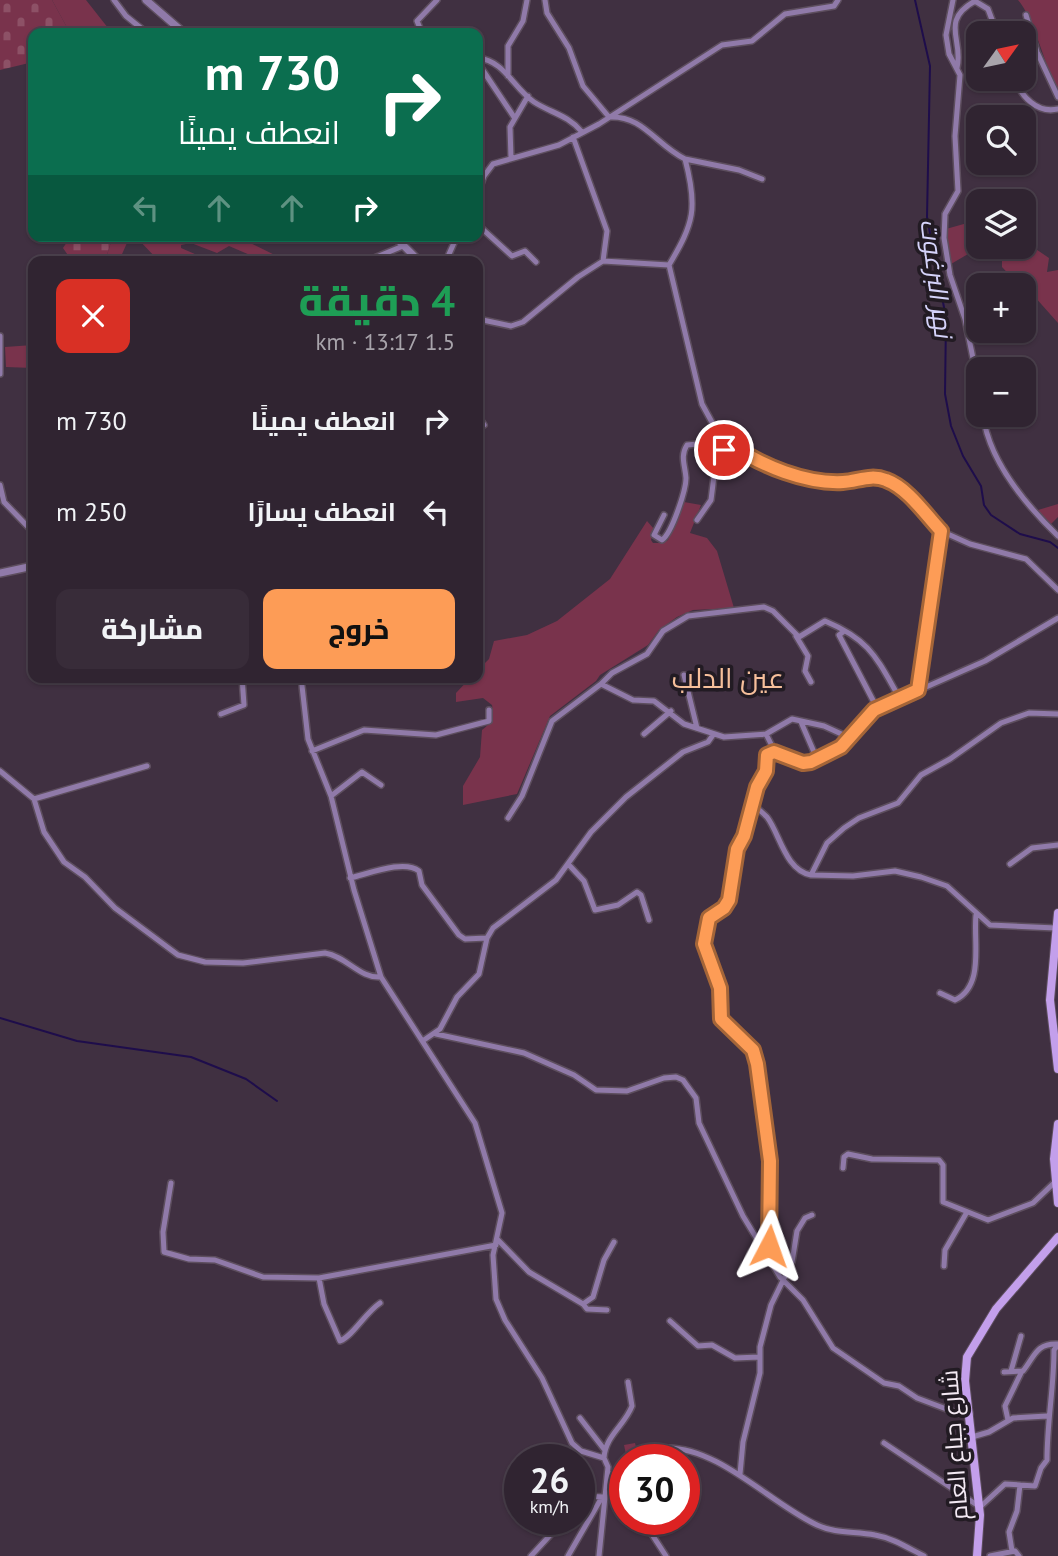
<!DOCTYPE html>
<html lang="ar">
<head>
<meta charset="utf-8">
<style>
  :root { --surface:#302431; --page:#382c39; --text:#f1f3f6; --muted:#a8a4ab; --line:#4b414d; --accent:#fd9c56 }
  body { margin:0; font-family:"PT Sans",Cairo,sans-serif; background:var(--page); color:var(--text); direction:rtl; height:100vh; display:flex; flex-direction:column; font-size:26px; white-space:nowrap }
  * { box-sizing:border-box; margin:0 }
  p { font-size:23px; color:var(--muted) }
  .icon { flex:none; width:38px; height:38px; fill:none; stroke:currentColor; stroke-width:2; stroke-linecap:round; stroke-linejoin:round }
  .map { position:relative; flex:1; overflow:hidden; direction:ltr }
  .drawer { position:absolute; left:28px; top:256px; width:455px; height:427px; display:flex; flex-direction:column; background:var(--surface); border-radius:14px; box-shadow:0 2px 5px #0004,0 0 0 2px var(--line); direction:rtl }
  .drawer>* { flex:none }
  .banner { position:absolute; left:28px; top:28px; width:455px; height:214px; border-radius:14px; box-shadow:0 2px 5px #0004,0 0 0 2px var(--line); direction:rtl; background:#0b6e4f; color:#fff; overflow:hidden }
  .needle { width:46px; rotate:57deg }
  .tools { position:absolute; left:966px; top:21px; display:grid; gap:14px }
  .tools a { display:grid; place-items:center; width:70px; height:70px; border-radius:14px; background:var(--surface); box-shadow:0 2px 5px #0004,0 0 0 2px var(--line); font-size:35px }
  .speed { position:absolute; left:504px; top:1444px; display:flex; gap:14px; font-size:35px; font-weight:700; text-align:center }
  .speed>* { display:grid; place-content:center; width:91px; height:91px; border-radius:50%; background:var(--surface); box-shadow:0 2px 5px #0004,0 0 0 2px var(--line); line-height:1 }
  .speed small { font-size:18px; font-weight:400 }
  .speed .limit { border:10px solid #d22; background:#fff; color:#111 }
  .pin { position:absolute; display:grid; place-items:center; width:60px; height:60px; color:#fff; margin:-30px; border:4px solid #fff; border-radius:50%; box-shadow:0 2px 7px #0007 }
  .me { position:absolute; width:77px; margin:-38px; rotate:4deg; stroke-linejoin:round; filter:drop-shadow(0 0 5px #0008) }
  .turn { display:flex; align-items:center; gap:24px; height:147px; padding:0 28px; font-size:32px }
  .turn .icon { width:91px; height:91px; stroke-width:2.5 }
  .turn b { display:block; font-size:49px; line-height:60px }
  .lanes { display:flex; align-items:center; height:66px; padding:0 28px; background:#0003; justify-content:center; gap:35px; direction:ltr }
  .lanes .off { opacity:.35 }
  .round { display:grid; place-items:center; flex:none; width:74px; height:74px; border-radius:14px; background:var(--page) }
  .overview { display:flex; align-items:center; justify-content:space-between; height:119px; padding:0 28px }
  h1 { font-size:42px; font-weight:800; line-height:52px; color:#1e9e55 }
  .action { display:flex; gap:14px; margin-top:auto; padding:14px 28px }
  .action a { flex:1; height:80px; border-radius:14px; background:var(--accent); color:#111; font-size:28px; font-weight:800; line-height:80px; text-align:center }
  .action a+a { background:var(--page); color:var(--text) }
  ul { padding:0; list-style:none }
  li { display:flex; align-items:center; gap:21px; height:91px; padding:0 28px }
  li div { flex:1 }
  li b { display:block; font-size:26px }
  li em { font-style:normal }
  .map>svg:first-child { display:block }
  .grass { fill:#79334c }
  .cemetery { fill:url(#cemetery-stones) }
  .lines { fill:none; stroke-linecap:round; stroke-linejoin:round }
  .stream { stroke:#1e0d4b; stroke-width:2 }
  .minor-casing { stroke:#5d4e5e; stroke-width:8 }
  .tertiary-casing { stroke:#5d4e5e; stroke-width:10 }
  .secondary-casing { stroke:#5d4e5e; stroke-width:10 }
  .minor { stroke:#907aa9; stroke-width:5 }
  .tertiary { stroke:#907aa9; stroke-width:7 }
  .secondary { stroke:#c39feb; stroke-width:8 }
  .route-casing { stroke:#a46538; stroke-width:18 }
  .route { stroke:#fd9c56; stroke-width:12 }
  .labels { text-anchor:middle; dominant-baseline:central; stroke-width:7; stroke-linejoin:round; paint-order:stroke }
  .street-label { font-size:24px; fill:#f4eaf4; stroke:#221b23 }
  .water-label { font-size:26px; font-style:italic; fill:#d5d3fa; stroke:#221b23 }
  .quarter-label { font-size:28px; fill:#f6bf9b; stroke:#221b23 }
</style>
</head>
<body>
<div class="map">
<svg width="1058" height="1556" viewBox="0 0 1058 1556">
  <defs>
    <pattern id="cemetery-stones" width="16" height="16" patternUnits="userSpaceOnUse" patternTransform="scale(1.75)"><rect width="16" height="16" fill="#79334c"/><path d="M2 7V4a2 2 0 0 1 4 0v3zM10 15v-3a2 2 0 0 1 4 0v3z" fill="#8d5166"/></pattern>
  </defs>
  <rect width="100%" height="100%" fill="#403041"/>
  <!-- grass -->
  <path class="grass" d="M 52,0 L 86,0 L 112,33 L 70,33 Z
    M 1018,0 L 1058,0 L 1058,94 C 1047,70 1033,16 1018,0 Z
    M 978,220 L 980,247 L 951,264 L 946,229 Z
    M 113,236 L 130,236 L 119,261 L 105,261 Z
    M 135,236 L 236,236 L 287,261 L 257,261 L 257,258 L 229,246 L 217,253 L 191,243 L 181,245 L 181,248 L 211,261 L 159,261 Z
    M 1024,241 L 1049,258 L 1047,272 L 1058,270 L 1058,323 L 1034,296 L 1024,300 L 1024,285 L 1019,285 L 1002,267 L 1002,258 L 1010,259 L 1014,247 L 1024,247 Z
    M 33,345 L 33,368 L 6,367 L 5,347 Z
    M 684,502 L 701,505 L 690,533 L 707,538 L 717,551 L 734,608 L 693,610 L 677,617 L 659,630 L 648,645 L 600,675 L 596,681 L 550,716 L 517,794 L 463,805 L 463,786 L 480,757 L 482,730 C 491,723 494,717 492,705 L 483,698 L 456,702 L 456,693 L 471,677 L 478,677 L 478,670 L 489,659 L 494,641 L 527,635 L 557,621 L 610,579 L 647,521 L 654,529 L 651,540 L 653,543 L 663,543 L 668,540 Z
    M 1058,504 L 1058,517 L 1050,525 L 1038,510 Z
    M 635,1443 L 639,1459 L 627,1459 L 624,1445 Z"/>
  <!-- cemetery -->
  <path class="cemetery" d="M 0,0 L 52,0 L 70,33 L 33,33 L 33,62 L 0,70 Z
    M 71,236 L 113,236 L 105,261 L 72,261 L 63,248 Z"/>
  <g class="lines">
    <!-- stream -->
    <path class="stream" d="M 915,0 L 930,66 L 927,217 L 946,318 L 945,394 L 951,426 L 963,456 L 981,486 L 984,505 L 991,515 L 1020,534 L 1050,542 L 1058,548
      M 0,1018 L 77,1041 L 191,1057 L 246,1079 L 277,1101"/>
    <defs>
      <path id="minor" d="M 114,0 L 126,16 L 147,33
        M 545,0 L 547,13 L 569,48 L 583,86 L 609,117 C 643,115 656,145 685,159 C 698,208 694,223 669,265
        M 953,0 L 946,35 L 949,54 L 960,75 L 955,136 L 958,191 L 945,214 L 944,238 L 950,275 L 965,319 L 978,383
        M 1026,15 L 1037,52 L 1058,97
        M 422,33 L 417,21 L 437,0
        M 478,58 C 505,61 513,88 534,102 C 551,113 568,115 582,132
        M 478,63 L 514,117
        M 957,68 C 964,40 939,21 975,1 L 988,9 L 997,33
        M 508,76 L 508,46 L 523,21 L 527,0
        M 1015,79 C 1021,96 1037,114 1058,109
        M 573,137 L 607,231 L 603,261
        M 511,158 L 510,127 L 528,96
        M 685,159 L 739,170 L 762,179
        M 478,192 L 484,176 L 493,164 L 559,145 L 599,124 L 722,45 L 752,41 L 785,14 L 834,6 L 838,0
        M 478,225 L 512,256 L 525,251 L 536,262
        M 367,261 L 403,246
        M 446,261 L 457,236
        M 478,319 L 511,326 L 523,322 L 578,277 L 603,261 L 669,265 L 702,404 L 714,426 L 731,445 L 752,458 L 807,478 L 826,482 L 876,477 L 888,480 L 905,493 L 941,531 L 970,544 L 1026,559 L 1058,590
        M 0,336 L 0,374
        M 983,415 C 989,461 1026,505 1058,536
        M 478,416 L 484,425
        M 0,485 L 4,502 L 33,532
        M 664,515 L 654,535 L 662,540 C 672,533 686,490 686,478 C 685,465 680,456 687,445 L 698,444 L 717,452 L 731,445
        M 697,520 L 711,500 L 717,452
        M 843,632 L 839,635 L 877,708
        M 796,636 L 808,656 L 805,671 L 811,682
        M 684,675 L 697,728
        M 301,677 L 308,739 L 331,796 L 354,890 L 381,977 L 475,1123 L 502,1213 L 493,1255 L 496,1299 L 505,1320 L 542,1378 L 572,1443 L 581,1451 L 604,1458 L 608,1467 L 599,1556
        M 918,690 L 941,531
        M 221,714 L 244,705 L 242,677
        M 801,722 L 817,759
        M 644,734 L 671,711
        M 766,734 L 776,754 L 806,764 L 834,752 L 874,710 L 985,661 L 1058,618
        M 848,737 L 824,726 L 792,719 L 766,734 L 724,737 L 684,724 L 654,701 L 633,700 L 601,684 L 612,673 L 647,654 L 663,631 L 688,616 L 764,607 L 773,611 L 799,637 L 825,621 C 870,640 876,657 899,697
        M 312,751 L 364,730 L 436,735 L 489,721 L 489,710
        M 0,771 L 34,799 L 44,832 L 64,862 L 85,877 L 115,908 L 178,955 L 205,962 L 243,963 L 325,953 C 346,956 360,979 381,977
        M 331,796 L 362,772 L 381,785
        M 34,799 L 147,766
        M 754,805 C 758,809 763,813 767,817 C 780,834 785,870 811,875 L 827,843 L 844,828 L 859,818 L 898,803 L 921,775 L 950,759 L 1001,723 L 1029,713 L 1058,714
        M 508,818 L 522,796 L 552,721 L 601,684
        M 1010,864 L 1032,848 L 1058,845
        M 569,865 L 584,881 L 595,910 L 618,905 L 637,892 L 641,895 L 649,920
        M 811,875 L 853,876 L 895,871 L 921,877 L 947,886 L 990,925 L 1056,928
        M 350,878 C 368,874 404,859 419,871 L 422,885 L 459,935 L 465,939 L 487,938
        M 940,993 L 955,1000 C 985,986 973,941 976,915
        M 436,1034 L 524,1053 L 574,1075 L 596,1090 L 627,1091 L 664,1078 L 676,1077 L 683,1080 L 696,1098 L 699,1123 L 743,1216 L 780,1277 L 803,1300 L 833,1348 L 884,1383 L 899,1386 L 917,1398 L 957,1413 L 970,1414
        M 424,1040 L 440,1029 L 457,997 L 479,974 L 487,938 L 493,928 L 556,880 L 591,832 L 626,797 L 683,752 L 708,742 L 713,735
        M 843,1168 L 844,1157 L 848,1154 L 872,1159 L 939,1160 L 943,1165 L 943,1202 L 988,1220 L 1033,1203 L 1055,1182
        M 171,1183 L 163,1232 L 164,1252 L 189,1259 L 215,1260 L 263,1277 L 319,1278 L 496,1245
        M 498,1240 L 529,1272 L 583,1304 L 593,1297 L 604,1260 L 614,1242
        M 765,1251 C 783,1224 764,1099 757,1064 L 753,1050 L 729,1030 L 721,1019 L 721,991 L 704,944 L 710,916 L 724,908 L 729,900 L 737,849 L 744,836 L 757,787 L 766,771 L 766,756 L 773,752
        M 944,1266 L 945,1250 L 967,1212
        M 319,1278 L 324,1304 L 340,1341 C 353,1336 365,1313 380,1303
        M 583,1304 L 587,1309 L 607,1310
        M 670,1321 L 698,1346 L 712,1345 L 735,1358 L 759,1357
        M 1011,1371 L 1021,1336
        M 1004,1372 L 1023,1371 C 1035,1356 1036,1343 1058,1344
        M 580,1418 L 604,1449
        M 1008,1420 L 1005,1406 L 1022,1371
        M 972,1437 L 989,1432 L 1013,1418 L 1047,1416
        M 884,1443 L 980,1507 L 1005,1484 L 1035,1486 L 1041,1468 L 1047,1460 C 1047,1422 1054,1387 1054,1350 L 1058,1345
        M 604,1458 C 605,1436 625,1425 632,1406 L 628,1382
        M 648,1460 L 665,1448 C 718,1446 771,1504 817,1525 C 836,1534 855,1531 875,1535 C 893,1538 908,1548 924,1556
        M 609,1474 L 625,1471
        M 740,1474 L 743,1442 L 760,1373 L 760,1347 L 771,1305 L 792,1262 L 797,1231 L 805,1218 L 812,1215
        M 579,1501 L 586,1496 L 603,1497
        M 642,1519 L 666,1556
        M 1012,1551 L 1009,1532 L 1017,1511 L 1020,1485
        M 531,1556 L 565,1519
        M 568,1556 L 602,1497
        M 990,1556 L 1015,1551 L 1019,1556"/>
      <path id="tertiary" d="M 146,0 L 184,33
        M 394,236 L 419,261
        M 0,573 L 33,566"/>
      <path id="secondary" d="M 1058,913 L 1050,1000 L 1058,1069
        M 1058,1124 L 1054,1159 L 1058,1203
        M 977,1556 L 980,1515 L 965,1381 L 967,1357 L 996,1309 L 1058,1237"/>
    </defs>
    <!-- minor casing -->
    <use href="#minor" class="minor-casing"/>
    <!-- tertiary casing -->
    <use href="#tertiary" class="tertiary-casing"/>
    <!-- secondary casing -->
    <use href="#secondary" class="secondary-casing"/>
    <!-- minor -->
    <use href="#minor" class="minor"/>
    <!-- tertiary -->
    <use href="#tertiary" class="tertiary"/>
    <!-- secondary -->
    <use href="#secondary" class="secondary"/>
  </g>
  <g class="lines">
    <defs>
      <path id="route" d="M 724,450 L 731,445 C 762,466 806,484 843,482 C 858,481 871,474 886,480 C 908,488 925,514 941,531 L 918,690 L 874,710 L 841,747 L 811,762 L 803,763 L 774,752 L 767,755 L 766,771 L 757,787 L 744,836 L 737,849 L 729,900 L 724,908 L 709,918 L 704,944 L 720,988 L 721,1019 L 753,1050 L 757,1064 L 770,1161 L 769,1246"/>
    </defs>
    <!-- route casing -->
    <use href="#route" class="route-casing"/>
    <!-- route -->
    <use href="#route" class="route"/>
  </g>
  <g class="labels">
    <!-- street labels -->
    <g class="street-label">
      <text transform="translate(954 1445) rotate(-94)">شارع جباع العام</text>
    </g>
    <!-- water labels -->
    <g class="water-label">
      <text transform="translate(937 278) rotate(83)">نهر البرغوت</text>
    </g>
    <!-- quarter labels -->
    <g class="quarter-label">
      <text x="728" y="677">عين الدلب</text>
    </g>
  </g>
</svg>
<div class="tools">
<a><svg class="needle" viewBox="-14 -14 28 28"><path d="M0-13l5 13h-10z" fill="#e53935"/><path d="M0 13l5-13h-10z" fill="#a8a4ab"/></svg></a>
<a><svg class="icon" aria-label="search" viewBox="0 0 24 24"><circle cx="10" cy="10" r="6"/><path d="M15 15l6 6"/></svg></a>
<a><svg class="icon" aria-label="layers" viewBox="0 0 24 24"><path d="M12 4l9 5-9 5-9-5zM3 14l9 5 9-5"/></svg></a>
<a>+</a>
<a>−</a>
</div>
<div class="speed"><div>26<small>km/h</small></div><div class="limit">30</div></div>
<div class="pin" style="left:724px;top:450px;background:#d93025"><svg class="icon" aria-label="arrive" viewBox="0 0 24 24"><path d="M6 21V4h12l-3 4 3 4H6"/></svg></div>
<svg class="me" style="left:769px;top:1246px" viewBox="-20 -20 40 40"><path d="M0-17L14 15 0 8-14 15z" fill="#fd9c56" stroke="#fff" stroke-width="4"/></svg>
<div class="banner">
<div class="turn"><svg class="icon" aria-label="right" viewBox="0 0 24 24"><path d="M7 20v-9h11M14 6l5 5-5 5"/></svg><div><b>730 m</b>انعطف يمينًا</div></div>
<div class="lanes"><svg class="icon off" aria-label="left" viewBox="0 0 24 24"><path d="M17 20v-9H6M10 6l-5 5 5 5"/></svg><svg class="icon off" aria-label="ahead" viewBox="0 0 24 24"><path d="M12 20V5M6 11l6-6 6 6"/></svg><svg class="icon off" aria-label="ahead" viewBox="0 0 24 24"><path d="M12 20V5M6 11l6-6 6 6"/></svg><svg class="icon" aria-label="right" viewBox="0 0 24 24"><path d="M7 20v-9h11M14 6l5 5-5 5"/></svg></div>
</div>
<section class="drawer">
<div class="overview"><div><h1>4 دقيقة</h1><p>1.5 km · 13:17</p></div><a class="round" style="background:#d93025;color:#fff"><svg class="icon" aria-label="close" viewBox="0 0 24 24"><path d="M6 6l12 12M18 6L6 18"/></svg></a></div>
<ul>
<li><svg class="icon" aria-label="right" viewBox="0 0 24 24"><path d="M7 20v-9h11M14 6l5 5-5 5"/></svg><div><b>انعطف يمينًا</b></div><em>730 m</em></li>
<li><svg class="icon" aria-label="left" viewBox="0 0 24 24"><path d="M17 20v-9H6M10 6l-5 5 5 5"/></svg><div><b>انعطف يسارًا</b></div><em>250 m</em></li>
</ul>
<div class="action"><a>خروج</a><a>مشاركة</a></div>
</section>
</div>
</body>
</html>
